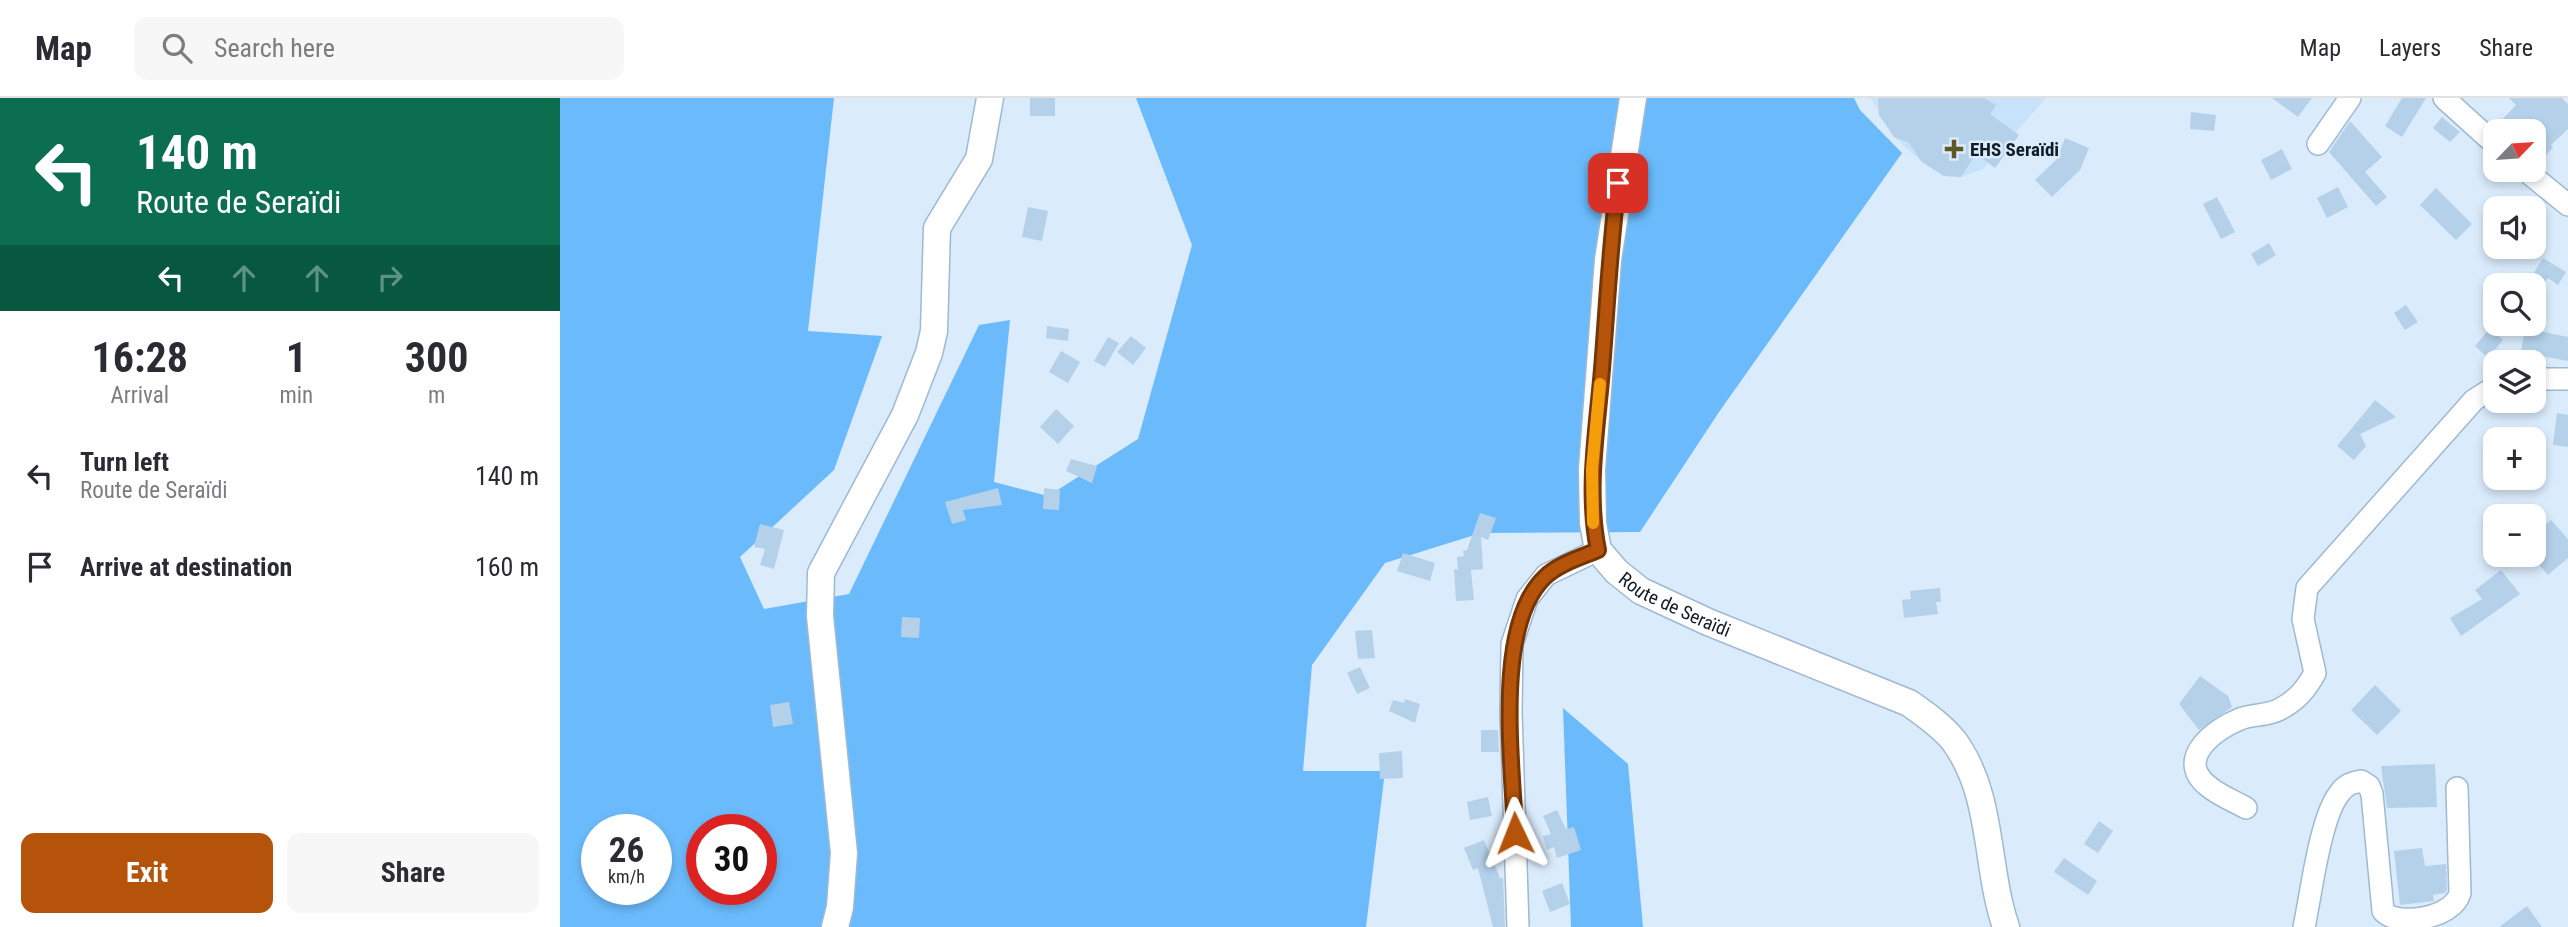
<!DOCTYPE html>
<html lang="en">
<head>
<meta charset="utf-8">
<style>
  :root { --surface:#fff; --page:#f7f7f7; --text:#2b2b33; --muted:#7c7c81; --line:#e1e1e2; --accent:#b45309 }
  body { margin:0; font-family:"Roboto Condensed",sans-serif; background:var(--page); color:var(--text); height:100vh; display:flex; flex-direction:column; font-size:26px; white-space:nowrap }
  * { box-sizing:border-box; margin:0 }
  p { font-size:23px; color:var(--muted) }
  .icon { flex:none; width:38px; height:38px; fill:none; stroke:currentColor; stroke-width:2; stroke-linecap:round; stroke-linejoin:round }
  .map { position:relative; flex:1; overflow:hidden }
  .details { display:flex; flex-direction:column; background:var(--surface); width:560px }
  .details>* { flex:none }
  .hud { background:#0b6e4f; color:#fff; overflow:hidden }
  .needle { width:46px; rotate:65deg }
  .controls { position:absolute; left:1923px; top:21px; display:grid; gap:14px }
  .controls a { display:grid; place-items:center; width:63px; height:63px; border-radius:14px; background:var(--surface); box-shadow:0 4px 10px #0003; font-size:35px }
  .speed { position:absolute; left:21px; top:716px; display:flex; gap:14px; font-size:35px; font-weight:700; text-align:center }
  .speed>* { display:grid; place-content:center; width:91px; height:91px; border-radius:50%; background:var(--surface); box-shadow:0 4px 10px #0003; line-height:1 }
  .speed small { font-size:18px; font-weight:400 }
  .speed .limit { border:10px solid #d22; background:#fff; color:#111 }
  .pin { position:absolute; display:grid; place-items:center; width:60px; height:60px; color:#fff; margin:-30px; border-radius:14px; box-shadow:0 4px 10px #0006 }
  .me { position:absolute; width:77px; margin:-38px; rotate:358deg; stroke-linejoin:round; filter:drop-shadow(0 0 5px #0008) }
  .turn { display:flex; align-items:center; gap:24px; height:147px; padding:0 21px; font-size:32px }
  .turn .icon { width:91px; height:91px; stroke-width:2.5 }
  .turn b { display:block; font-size:49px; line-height:60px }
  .lanes { display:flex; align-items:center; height:66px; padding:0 21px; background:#0003; justify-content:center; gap:35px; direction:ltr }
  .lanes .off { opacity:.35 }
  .eta { display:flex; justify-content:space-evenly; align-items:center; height:119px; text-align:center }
  .eta b { font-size:42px; font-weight:700; line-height:49px }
  .action { display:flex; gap:14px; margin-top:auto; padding:14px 21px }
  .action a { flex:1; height:80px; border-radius:14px; background:var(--accent); color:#fff; font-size:28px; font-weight:700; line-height:80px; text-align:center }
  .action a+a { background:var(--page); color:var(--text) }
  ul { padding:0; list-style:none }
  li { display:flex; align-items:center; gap:21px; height:91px; padding:0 21px }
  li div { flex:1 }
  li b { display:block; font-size:26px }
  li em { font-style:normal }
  header { display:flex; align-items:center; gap:42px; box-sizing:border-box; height:98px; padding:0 35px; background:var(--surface); border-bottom:2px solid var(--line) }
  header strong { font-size:33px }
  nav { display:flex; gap:38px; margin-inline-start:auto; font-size:24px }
  .search { width:490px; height:63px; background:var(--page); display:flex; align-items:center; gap:18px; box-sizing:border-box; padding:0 24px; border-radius:14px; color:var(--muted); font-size:26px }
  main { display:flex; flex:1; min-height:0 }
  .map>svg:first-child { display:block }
  .built { fill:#c7e3fc }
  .forest { fill:#6bbbfc; fill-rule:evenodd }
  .building { fill:#b5d1ea }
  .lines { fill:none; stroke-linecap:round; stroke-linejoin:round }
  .minor-casing { stroke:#9eb9d2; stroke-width:24 }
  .major-casing { stroke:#9eb9d2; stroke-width:29 }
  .minor { stroke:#fff; stroke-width:21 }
  .major { stroke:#fff; stroke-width:26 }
  .route-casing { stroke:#753606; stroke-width:18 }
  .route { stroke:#b45309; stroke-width:12 }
  .slow { stroke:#f59e0b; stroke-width:12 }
  .poi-dot { fill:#5d5825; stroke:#daebfb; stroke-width:2.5 }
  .labels { text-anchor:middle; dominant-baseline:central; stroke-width:5; stroke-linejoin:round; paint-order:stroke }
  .poi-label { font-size:19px; font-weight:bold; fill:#111c25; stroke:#daebfb; text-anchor:start }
  .street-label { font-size:19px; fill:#111c25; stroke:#daebfb }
</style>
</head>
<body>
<header>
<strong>Map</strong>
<div class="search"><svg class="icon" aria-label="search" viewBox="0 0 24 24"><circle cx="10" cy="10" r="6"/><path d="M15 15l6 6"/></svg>Search here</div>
<nav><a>Map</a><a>Layers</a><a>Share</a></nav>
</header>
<main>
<section class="details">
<div class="hud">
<div class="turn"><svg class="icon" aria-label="left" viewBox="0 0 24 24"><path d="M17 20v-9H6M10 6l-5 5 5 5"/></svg><div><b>140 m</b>Route de Seraïdi</div></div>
<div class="lanes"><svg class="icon" aria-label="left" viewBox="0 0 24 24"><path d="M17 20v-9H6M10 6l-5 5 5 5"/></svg><svg class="icon off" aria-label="ahead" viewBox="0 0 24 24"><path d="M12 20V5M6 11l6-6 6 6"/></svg><svg class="icon off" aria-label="ahead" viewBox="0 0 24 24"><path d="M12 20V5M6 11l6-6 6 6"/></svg><svg class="icon off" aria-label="right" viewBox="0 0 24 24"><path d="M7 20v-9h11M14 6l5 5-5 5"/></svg></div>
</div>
<div class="eta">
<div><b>16:28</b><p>Arrival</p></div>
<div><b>1</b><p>min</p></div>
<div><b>300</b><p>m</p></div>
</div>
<ul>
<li><svg class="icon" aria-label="left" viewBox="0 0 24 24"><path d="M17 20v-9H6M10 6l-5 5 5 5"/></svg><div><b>Turn left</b><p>Route de Seraïdi</p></div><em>140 m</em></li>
<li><svg class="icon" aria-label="arrive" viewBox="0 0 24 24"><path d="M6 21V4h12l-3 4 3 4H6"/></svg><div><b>Arrive at destination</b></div><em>160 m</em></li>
</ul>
<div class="action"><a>Exit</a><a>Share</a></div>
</section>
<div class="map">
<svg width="2008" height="829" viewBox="0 0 2008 829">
  <rect width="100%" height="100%" fill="#daebfb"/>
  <!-- built -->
  <path class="built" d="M 1311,0 L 1486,0 L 1423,71 L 1401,79 L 1384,78 L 1362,64 L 1334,39 Z"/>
  <!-- forest -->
  <path class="forest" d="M 0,0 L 274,0 L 248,233 L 322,238 L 274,372 L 180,459 L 204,511 L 289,496 L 419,227 L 450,222 L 434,384 L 488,398 L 578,341 L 632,147 L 576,0 L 1294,0 L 1300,12 L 1342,55 L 1159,314 L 1080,434 L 921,435 L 825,465 L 752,567 L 743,673 L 825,673 L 806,829 L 0,829 ZM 37,732 L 96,732 L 96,791 L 37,791 ZM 142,732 L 201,732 L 201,791 L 142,791 Z
    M 1003,610 L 1068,666 L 1083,829 L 1011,829 Z"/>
  <!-- building -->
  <path class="building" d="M 470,0 L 495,0 L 495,18 L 470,18 Z
    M 1318,0 L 1424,0 L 1436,7 L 1430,16 L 1459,37 L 1435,70 L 1416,56 L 1401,79 L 1384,78 L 1362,64 L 1349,45 L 1334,39 L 1319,17 Z
    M 1712,0 L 1752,0 L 1738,19 Z
    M 1842,0 L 1866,0 L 1842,39 L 1825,28 Z
    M 1949,0 L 2002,0 L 2008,6 L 2008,31 L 1991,47 L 1993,49 L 1979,66 L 1974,62 L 1974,33 L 1940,33 L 1935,29 L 1956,7 Z
    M 1631,14 L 1656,17 L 1654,33 L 1630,31 Z
    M 1882,19 L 1900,34 L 1890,44 L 1873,30 Z
    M 1790,23 L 1822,59 L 1805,74 L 1827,99 L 1816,108 L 1769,54 Z
    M 1505,40 L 1529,50 L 1520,72 L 1492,99 L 1475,82 L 1497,61 Z
    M 1722,51 L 1732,71 L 1711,82 L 1701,62 Z
    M 1778,89 L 1788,109 L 1767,120 L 1757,100 Z
    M 1876,90 L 1912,126 L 1896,142 L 1860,107 Z
    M 1657,99 L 1675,134 L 1661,141 L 1643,106 Z
    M 468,109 L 488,113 L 482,143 L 462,139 Z
    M 1709,145 L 1716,157 L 1698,168 L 1691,156 Z
    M 1983,160 L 2006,174 L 1998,187 L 1988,180 L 1977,194 L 1974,187 L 1963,184 L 1970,174 L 1973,176 Z
    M 1846,207 L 1858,224 L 1845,232 L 1834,215 Z
    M 487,228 L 509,231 L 508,243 L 486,240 Z
    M 1930,230 L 1943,242 L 1928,260 L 1915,248 Z
    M 1965,230 L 2008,239 L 2008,263 L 1961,254 Z
    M 571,238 L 586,250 L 573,267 L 557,254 Z
    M 548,239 L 559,245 L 545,269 L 534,263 Z
    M 501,253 L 520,264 L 508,285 L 489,274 Z
    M 1815,302 L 1836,319 L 1800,336 L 1806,348 L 1794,362 L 1777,348 Z
    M 496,311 L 514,328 L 498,346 L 480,329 Z
    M 1997,315 L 2008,317 L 2008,349 L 1993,347 Z
    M 511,361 L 537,368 L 532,385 L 506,373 Z
    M 438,390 L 442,407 L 403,412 L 406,422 L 392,426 L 385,404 Z
    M 484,390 L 500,392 L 499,412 L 483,411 Z
    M 920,415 L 936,420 L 928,442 L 921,439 L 923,471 L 911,472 L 914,502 L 896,503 L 894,471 L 898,472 L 897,459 L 904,458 L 903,453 L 907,452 Z
    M 1991,422 L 2008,441 L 2008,460 L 1988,477 L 1974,461 L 1974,438 Z
    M 200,426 L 224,432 L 214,471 L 200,467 L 205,451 L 194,449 Z
    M 843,455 L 875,465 L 870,483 L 837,473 Z
    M 1941,472 L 1960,496 L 1901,538 L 1890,520 L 1922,501 L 1915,492 Z
    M 1380,490 L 1381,504 L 1376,504 L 1378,516 L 1344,520 L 1342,502 L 1351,501 L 1350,493 Z
    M 342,519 L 360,520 L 359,540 L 341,539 Z
    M 812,532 L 815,560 L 798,561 L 795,533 Z
    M 800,569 L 810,590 L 797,596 L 787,575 Z
    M 1640,578 L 1668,598 L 1672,609 L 1639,632 L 1619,606 Z
    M 1815,587 L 1841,613 L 1817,637 L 1791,612 Z
    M 845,601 L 860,606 L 855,625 L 829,613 L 833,602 L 844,605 Z
    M 229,604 L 233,626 L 213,629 L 210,607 Z
    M 921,632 L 938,632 L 939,654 L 921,654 Z
    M 842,653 L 843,680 L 820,681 L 819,655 Z
    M 1875,666 L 1877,709 L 1827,710 L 1821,668 Z
    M 928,699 L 932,718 L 910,722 L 907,704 Z
    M 997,712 L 1006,731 L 1014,729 L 1021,752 L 997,760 L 994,749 L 987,752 L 983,738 L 991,736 L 983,718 Z
    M 1539,723 L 1553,733 L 1538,755 L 1524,746 Z
    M 924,742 L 940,780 L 943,780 L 945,829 L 933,829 L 918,770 L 913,772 L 904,750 Z
    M 1862,750 L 1865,768 L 1886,766 L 1887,792 L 1885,795 L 1873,797 L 1874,803 L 1840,807 L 1834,753 Z
    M 1504,760 L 1537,783 L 1528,797 L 1494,774 Z
    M 1002,785 L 1010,806 L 990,814 L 982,793 Z
    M 1967,808 L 1982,829 L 1939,829 Z"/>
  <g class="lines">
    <defs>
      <path id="minor" d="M 1884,0 L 1936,47
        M 1758,46 L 1790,0
        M 1965,72 L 2008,107
        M 1974,281 L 2008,281
        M 1686,710 C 1674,703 1658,697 1648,688 C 1614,661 1655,631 1680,621 C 1693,616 1710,618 1722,610 C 1738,601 1746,591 1755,575 L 1743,521 L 1747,490 L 1914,302 L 1936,288
        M 958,829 L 951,614 L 952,546 L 967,501 L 986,477 L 1038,452
        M 1744,829 C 1751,797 1760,720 1779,696 C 1785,687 1791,685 1801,683 L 1809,688 L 1812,696 L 1823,813 C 1836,829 1893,821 1900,795 L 1897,690"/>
      <g id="major">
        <path id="s1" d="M 1073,0 L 1048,162 L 1032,371 L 1033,425 L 1038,452 L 1057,474 L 1081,493 L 1148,524 L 1349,605 C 1365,616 1382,628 1394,643 C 1434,698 1425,768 1446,829"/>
        <path d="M 275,829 L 280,809 L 284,755 L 260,518 L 261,475 L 345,317 L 369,255 L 374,233 L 377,130 L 419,61 L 430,0"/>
      </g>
    </defs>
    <!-- minor casing -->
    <use href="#minor" class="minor-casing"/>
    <!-- major casing -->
    <use href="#major" class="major-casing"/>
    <!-- minor -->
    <use href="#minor" class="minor"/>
    <!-- major -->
    <use href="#major" class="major"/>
  </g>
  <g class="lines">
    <defs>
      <path id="route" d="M 955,735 C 953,668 933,528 985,479 C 998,466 1022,459 1038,452 C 1026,392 1037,332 1042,271 C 1047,209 1050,147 1058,85"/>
    </defs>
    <!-- route casing -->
    <use href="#route" class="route-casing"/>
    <!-- route -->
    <use href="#route" class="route"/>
    <!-- slow -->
    <path class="slow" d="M 1033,425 L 1032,371 L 1040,286"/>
  </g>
  <!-- markers -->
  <path class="poi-dot" d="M1390.5 40.5h7v7h7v7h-7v7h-7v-7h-7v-7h7z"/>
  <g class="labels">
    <!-- poi labels -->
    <g class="poi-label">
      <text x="1410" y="51">EHS Seraïdi</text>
    </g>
    <!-- street labels -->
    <g class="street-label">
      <text stroke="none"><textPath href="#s1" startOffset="551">Route de Seraïdi</textPath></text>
    </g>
  </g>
</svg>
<div class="controls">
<a><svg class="needle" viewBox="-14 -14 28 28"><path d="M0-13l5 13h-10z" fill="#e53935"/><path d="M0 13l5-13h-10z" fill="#7c7c81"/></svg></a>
<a><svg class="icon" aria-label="sound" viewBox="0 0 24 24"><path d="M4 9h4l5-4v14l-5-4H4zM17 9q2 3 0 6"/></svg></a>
<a><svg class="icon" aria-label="search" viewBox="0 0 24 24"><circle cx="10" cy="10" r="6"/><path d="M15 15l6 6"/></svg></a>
<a><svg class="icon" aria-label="layers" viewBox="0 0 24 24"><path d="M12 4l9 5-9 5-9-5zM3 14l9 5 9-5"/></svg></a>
<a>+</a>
<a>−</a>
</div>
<div class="speed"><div>26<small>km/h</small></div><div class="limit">30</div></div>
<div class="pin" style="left:1058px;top:85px;background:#d93025"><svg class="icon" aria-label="arrive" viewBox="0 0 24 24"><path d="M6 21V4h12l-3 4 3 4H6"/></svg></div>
<svg class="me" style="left:955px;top:735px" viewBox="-20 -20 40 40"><path d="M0-17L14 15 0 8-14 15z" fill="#b45309" stroke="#fff" stroke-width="4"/></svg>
</div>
</main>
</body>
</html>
